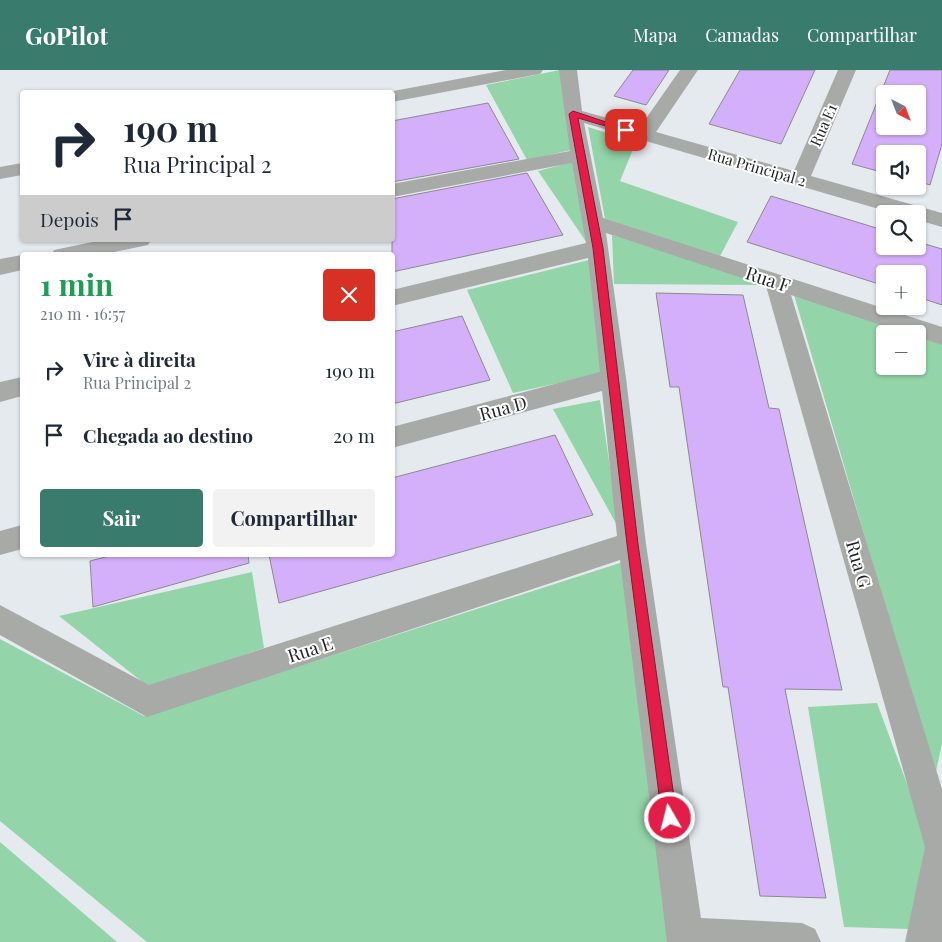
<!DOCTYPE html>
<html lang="pt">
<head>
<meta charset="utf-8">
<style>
  :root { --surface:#fff; --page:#f2f2f3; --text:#1f2937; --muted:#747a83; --accent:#397b6c }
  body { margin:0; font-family:"Playfair Display",serif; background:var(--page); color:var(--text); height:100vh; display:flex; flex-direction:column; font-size:19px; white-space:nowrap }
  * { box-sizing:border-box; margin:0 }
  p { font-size:16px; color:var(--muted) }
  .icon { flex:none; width:28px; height:28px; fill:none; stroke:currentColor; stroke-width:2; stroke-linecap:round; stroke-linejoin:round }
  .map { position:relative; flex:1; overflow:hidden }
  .panel { position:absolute; left:20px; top:182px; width:375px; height:305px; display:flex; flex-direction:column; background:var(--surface); border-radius:5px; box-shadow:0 1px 4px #0004 }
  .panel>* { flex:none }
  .guide { position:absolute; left:20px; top:20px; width:375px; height:152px; border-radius:5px; box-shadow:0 1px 4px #0004; background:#fff; color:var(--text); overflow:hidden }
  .needle { width:32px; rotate:138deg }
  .controls { position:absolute; left:876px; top:15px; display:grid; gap:10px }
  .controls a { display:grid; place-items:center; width:50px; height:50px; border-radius:5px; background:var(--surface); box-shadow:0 1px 4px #0004; font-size:25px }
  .pin { position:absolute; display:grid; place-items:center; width:42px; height:42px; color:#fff; margin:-21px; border-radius:10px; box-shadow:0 2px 8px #0006 }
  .me { position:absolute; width:55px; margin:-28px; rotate:352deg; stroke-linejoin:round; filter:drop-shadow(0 0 4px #0008) }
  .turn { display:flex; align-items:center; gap:18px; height:105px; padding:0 20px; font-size:22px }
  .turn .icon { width:65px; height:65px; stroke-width:2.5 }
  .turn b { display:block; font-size:35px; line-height:42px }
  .then { display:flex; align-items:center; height:48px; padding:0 20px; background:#0003; gap:10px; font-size:19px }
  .round { display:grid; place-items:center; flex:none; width:52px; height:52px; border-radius:5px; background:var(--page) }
  .summary { display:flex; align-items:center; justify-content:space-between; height:85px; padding:0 20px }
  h1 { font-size:30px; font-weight:700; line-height:38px; color:#1e9e55 }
  .button { display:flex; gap:10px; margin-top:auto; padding:10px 20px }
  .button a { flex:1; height:58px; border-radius:5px; background:var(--accent); color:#fff; font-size:20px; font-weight:700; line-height:58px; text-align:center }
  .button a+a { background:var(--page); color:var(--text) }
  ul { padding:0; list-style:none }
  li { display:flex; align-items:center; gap:15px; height:65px; padding:0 20px }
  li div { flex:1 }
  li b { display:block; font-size:19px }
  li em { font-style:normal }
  header { display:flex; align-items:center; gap:30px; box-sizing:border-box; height:70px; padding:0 25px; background:var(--accent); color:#fff }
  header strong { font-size:24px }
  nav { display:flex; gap:28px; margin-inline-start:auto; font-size:18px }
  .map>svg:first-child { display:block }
  .green { fill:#93d4a8 }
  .building { fill:#d5b0fa; stroke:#8b898e; fill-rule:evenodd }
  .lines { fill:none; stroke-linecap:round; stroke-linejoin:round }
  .minor { fill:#a8aaa8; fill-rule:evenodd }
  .route { fill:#e11d48; stroke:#92132f }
  .labels { text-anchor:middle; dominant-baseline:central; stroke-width:4; stroke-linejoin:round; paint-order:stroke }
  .far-street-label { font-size:15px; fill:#222426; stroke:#fff }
  .street-label { font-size:18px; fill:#222426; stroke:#fff }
</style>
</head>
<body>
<header>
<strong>GoPilot</strong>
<nav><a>Mapa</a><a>Camadas</a><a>Compartilhar</a></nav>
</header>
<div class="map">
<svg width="942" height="872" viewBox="0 0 942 872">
  <rect width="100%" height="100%" fill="#e5eaef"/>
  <!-- green -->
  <path class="green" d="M 560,0 L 571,80 L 527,90 L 486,15 Z
    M 588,57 L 636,72 L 620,111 L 738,152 L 720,186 L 605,149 Z
    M 573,92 L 587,173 L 538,101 Z
    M 612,165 L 768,215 L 614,214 Z
    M 589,190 L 604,303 L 513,323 L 467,220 Z
    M 794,225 L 914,264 L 885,264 L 885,296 L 918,296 L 918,265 L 942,273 L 942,674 L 935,706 Z
    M 600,330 L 619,459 L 553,339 Z
    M 623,492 L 673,872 L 147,872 L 0,751 L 0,569 L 144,646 Z
    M 252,502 L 264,578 L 150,618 L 59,546 Z
    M 877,633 L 927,768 L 909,859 L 844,857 L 808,637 Z
    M 0,772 L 117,872 L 0,872 Z"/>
  <!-- building -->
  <path class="building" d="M 633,0 L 669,0 L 646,35 L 614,26 Z
    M 740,0 L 815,0 L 781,74 L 709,54 Z
    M 890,0 L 942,0 L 942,74 L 930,115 L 918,111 L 918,84 L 885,84 L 885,103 L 852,94 ZM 885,24 L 918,24 L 918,56 L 885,56 Z
    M 488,33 L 519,89 L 392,112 L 392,51 Z
    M 527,103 L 563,165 L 392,202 L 392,129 Z
    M 771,126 L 883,160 L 885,162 L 885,176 L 918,176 L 918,172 L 942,179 L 942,235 L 918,227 L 918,204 L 885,204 L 885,216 L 747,172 Z
    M 656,223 L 743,225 L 769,338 L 779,339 L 842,620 L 785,619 L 826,828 L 760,826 L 728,617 L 723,617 L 679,317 L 670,317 Z
    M 462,246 L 490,310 L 392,334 L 392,262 Z
    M 555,365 L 593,445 L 279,533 L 269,485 L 392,485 L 392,408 Z
    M 113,485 L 248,485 L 249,493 L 93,537 L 90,491 Z"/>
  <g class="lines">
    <!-- minor -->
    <path class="minor" d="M 506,0 L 543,0 L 540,4 L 534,5 L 392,32 L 392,22 L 388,22 Z
      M 559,0 L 577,0 L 582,41 L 640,57 L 680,0 L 698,0 L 656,62 L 794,101 L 838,0 L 856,0 L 811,106 L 942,143 L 942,157 L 918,150 L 918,144 L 896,144 L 584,53 L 603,148 L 942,257 L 942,275 L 918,267 L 918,264 L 908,264 L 791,225 L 942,719 L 942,872 L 905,872 L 925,777 L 766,216 L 606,163 L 626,308 L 646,474 L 701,848 L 802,853 L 815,859 L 821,872 L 667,872 L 620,490 L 147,647 L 0,565 L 0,535 L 149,615 L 617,466 L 602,321 L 392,378 L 392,357 L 600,302 L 588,188 L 392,236 L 392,220 L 586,173 L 572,93 L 392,127 L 392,114 L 570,81 Z
      M 22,93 L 22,105 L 0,109 L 0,97 Z
      M 102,170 L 151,170 L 148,175 L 100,185 L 51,185 L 54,180 Z
      M 22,185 L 22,200 L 0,205 L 0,189 Z
      M 22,307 L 22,326 L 0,332 L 0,312 Z
      M 22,455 L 22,479 L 0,485 L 0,461 Z"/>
  </g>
  <!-- route -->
  <path class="route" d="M 573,41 L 630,60 L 626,62 L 578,48 L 603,178 L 638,474 L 677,748 L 675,754 L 670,756 L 664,754 L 662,748 L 627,474 L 593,178 L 569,44 Z"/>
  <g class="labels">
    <!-- far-street labels -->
    <g class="far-street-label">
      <text transform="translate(823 55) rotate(-66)">Rua E1</text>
      <text transform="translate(757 97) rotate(16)">Rua Principal 2</text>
    </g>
    <!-- street labels -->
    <g class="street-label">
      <text transform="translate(768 209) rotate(18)">Rua F</text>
      <text transform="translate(503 338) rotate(-15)">Rua D</text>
      <text transform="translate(859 494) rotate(74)">Rua G</text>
      <text transform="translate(310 579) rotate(-18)">Rua E</text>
    </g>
  </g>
</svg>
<div class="controls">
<a><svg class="needle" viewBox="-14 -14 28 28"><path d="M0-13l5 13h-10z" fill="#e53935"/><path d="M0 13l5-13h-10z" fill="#747a83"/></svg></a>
<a><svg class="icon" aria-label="sound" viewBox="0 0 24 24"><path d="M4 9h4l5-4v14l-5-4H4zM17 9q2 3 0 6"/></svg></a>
<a><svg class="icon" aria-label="search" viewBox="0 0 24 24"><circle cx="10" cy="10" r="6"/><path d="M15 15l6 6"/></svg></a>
<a>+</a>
<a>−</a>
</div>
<div class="pin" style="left:626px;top:60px;background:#d93025"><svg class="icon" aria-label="arrive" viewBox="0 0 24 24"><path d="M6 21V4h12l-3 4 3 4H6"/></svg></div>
<svg class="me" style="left:670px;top:748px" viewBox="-20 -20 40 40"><circle r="17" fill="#e11d48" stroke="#fff" stroke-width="3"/><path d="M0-11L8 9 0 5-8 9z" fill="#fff"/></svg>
<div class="guide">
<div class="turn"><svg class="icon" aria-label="right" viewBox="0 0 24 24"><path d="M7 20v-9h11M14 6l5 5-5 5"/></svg><div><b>190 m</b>Rua Principal 2</div></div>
<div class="then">Depois<svg class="icon" aria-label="arrive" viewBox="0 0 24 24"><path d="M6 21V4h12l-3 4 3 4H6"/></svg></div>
</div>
<section class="panel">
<div class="summary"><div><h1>1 min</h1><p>210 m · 16:57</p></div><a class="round" style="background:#d93025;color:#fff"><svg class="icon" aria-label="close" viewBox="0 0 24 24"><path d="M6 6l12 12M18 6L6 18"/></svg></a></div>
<ul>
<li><svg class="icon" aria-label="right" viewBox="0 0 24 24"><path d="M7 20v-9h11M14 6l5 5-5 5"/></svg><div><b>Vire à direita</b><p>Rua Principal 2</p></div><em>190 m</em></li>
<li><svg class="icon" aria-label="arrive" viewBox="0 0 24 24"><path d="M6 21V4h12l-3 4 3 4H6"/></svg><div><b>Chegada ao destino</b></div><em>20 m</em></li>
</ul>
<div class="button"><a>Sair</a><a>Compartilhar</a></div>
</section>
</div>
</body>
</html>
